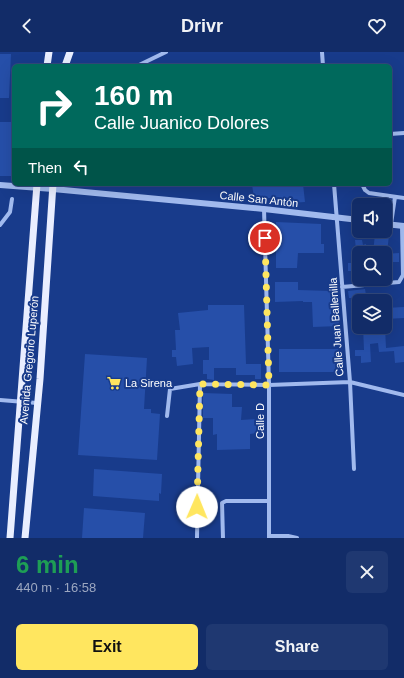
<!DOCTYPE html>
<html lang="en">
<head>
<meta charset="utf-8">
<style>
  :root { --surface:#122c68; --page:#1f3871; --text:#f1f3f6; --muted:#9ca7c0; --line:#31487c; --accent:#ffe65f }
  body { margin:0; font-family:Helvetica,sans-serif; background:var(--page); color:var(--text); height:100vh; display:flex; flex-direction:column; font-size:15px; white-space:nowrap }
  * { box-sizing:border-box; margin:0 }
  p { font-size:13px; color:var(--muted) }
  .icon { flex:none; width:22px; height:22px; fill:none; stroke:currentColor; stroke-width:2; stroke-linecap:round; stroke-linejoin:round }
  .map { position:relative; height:486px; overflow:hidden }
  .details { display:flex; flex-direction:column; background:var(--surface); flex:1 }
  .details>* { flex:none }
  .guide { position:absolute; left:12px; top:12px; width:380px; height:122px; border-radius:6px; box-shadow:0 4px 16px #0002,0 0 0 1px var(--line); background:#00695c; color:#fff; overflow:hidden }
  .fabs { position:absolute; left:352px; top:146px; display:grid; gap:8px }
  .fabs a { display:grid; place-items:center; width:40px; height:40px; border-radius:6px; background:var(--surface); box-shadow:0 4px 16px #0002,0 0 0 1px var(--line); font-size:20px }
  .pin { position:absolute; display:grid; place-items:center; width:34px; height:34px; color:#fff; margin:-17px; border:2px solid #fff; border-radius:50%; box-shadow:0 1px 4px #0007 }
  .me { position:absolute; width:44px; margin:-22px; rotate:1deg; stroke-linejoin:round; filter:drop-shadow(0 0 3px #0008) }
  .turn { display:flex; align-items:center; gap:14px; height:84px; padding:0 16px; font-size:18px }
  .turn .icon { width:52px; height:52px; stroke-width:2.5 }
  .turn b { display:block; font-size:28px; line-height:34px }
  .then { display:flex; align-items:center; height:38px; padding:0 16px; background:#0003; gap:8px; font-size:15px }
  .round { display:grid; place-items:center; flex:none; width:42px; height:42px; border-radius:6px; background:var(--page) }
  .head { display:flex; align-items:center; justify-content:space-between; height:68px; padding:0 16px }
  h1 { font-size:24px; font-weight:800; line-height:30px; color:#1e9e55 }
  .primary-button { display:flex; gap:8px; margin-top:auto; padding:8px 16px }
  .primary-button a { flex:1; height:46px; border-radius:6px; background:var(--accent); color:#111; font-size:16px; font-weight:800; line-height:46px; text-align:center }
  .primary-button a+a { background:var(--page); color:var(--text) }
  header { display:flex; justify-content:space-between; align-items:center; height:52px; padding:0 16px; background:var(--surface); font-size:18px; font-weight:800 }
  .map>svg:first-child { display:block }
  .building { fill:#264fa9 }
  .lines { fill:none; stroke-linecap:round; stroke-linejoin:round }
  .minor { stroke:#a1baee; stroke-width:4 }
  .tertiary { stroke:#a1baee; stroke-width:6 }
  .primary { stroke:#e9eeff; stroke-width:7 }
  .route { stroke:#ffe65f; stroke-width:7; stroke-dasharray:0 12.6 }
  .labels { text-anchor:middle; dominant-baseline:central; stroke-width:4; stroke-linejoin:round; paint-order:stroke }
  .street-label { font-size:11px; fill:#fff; stroke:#183b8b }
  .poi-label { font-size:11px; fill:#fff; stroke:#183b8b; text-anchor:start }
</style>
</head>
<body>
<header><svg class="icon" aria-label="back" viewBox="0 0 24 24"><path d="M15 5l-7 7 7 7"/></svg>Drivr<svg class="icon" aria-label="heart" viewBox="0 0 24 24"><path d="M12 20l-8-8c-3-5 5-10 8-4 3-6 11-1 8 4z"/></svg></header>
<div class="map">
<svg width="404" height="486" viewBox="0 0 404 486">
  <rect width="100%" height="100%" fill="#183b8b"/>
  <!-- building -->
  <path class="building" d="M 0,2 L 11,2 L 9,46 L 0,46 Z
    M 0,70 L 14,70 L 14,124 L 0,124 Z
    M 252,132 L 303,132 L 305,150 L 289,151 L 287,149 L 271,150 L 270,146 L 254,147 Z
    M 276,170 L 321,172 L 321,192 L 324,192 L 324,201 L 298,201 L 297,216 L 276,216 L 276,193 L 274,193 Z
    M 375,182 L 389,183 L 387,201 L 373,201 Z
    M 355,188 L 362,188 L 363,193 L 366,192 L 366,197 L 356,198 Z
    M 399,201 L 399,210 L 385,210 L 385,202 Z
    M 348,211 L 359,211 L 359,219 L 348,219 Z
    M 275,230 L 298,230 L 298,238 L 331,239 L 331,252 L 334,252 L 334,259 L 339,258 L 339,274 L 313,275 L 312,250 L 303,250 L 303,249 L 275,250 Z
    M 365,237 L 367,249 L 357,249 L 357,246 L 349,246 L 348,239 Z
    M 208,253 L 244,253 L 246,312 L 261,312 L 261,327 L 255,327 L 255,323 L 236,323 L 236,316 L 214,316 L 214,328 L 207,327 L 207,322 L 203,322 L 203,308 L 209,308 L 209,295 L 192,296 L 193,312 L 177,314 L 176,305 L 172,305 L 172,298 L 176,298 L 175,278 L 180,278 L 178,261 L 208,258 Z
    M 404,255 L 404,266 L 385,267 L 385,256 Z
    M 359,261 L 359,269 L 352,270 L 351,262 Z
    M 363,275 L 385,275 L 386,296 L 404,294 L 404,310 L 395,311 L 394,299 L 379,300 L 378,291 L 370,292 L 371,310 L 361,311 L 361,304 L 355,304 L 355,298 L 364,298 Z
    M 279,297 L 339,297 L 338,320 L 279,320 Z
    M 85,302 L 147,306 L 144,357 L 151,357 L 151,361 L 160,362 L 157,408 L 78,403 Z
    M 203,341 L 232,342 L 232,355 L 242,355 L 241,368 L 256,367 L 256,381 L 250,382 L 250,397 L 217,398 L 217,382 L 213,383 L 213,366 L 203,366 Z
    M 94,417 L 162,422 L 161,442 L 159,441 L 159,449 L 93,444 Z
    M 84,456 L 145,461 L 143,486 L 82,486 Z"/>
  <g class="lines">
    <!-- minor -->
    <path class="minor" d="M 322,0 L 323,14
      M 137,14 L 166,0
      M 390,82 L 404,81
      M 334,132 L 350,330 L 354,417
      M 362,132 L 365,138 L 369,141 L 404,146
      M 264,157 L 269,333 L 269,486
      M 391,172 L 395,145
      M 0,173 L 10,160 L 12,147
      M 342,235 L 399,230 L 403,223 L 402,174
      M 0,348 L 37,351
      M 167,364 L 170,337 L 200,332 L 269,333 L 350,330 L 404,343
      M 269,484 L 288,484 L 297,486
      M 197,486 L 200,332
      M 223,486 L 222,451 L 226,449 L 269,449"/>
    <!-- tertiary -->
    <path class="tertiary" d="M 0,133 L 53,137 L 264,157 L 359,168
      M 385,172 L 404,174"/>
    <!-- primary -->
    <path class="primary" d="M 47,14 L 49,0
      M 65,14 L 70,0
      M 10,486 L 37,132
      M 25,486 L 40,327 L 53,132"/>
  </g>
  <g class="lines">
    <!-- route -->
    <path class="route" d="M 197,455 L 200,332 L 269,333 L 265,186"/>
  </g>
  <!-- icons -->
  <defs>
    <symbol id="supermarket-bare" viewBox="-9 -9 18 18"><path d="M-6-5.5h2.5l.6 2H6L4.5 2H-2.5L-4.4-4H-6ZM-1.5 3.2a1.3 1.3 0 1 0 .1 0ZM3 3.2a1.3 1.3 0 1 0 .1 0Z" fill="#ffe65f" stroke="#183b8b" stroke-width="2.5" paint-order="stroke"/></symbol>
  </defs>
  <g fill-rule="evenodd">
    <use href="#supermarket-bare" x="104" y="321" width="20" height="20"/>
  </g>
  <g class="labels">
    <!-- street labels -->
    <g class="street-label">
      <text transform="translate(259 147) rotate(6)">Calle San Antón</text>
      <text transform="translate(336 275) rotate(-94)">Calle Juan Ballenilla</text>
      <text transform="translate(29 308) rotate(-85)">Avenida Gregorio Luperón</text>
      <text transform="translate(260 369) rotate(-90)">Calle D</text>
    </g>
    <!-- poi labels -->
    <g class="poi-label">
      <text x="125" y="331">La Sirena</text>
    </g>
  </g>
</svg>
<div class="fabs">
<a><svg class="icon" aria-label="sound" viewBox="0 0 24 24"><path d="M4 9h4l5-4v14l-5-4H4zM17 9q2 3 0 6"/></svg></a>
<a><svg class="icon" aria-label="search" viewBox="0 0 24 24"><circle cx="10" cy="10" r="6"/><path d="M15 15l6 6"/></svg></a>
<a><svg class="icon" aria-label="layers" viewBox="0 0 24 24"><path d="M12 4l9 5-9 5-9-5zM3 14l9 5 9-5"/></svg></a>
</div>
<div class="pin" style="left:265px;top:186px;background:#d93025"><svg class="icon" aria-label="arrive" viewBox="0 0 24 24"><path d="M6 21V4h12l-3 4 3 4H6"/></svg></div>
<svg class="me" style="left:197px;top:455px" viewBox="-20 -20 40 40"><circle r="19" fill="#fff"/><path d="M0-13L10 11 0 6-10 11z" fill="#ffe65f"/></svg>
<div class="guide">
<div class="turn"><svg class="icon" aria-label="right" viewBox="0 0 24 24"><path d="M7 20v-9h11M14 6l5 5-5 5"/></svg><div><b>160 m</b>Calle Juanico Dolores</div></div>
<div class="then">Then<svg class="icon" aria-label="left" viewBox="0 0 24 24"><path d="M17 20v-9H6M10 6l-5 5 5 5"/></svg></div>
</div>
</div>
<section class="details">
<div class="head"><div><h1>6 min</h1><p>440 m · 16:58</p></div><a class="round"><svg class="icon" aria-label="close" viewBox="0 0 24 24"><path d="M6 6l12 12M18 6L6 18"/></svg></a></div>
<div class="primary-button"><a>Exit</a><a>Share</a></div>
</section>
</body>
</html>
